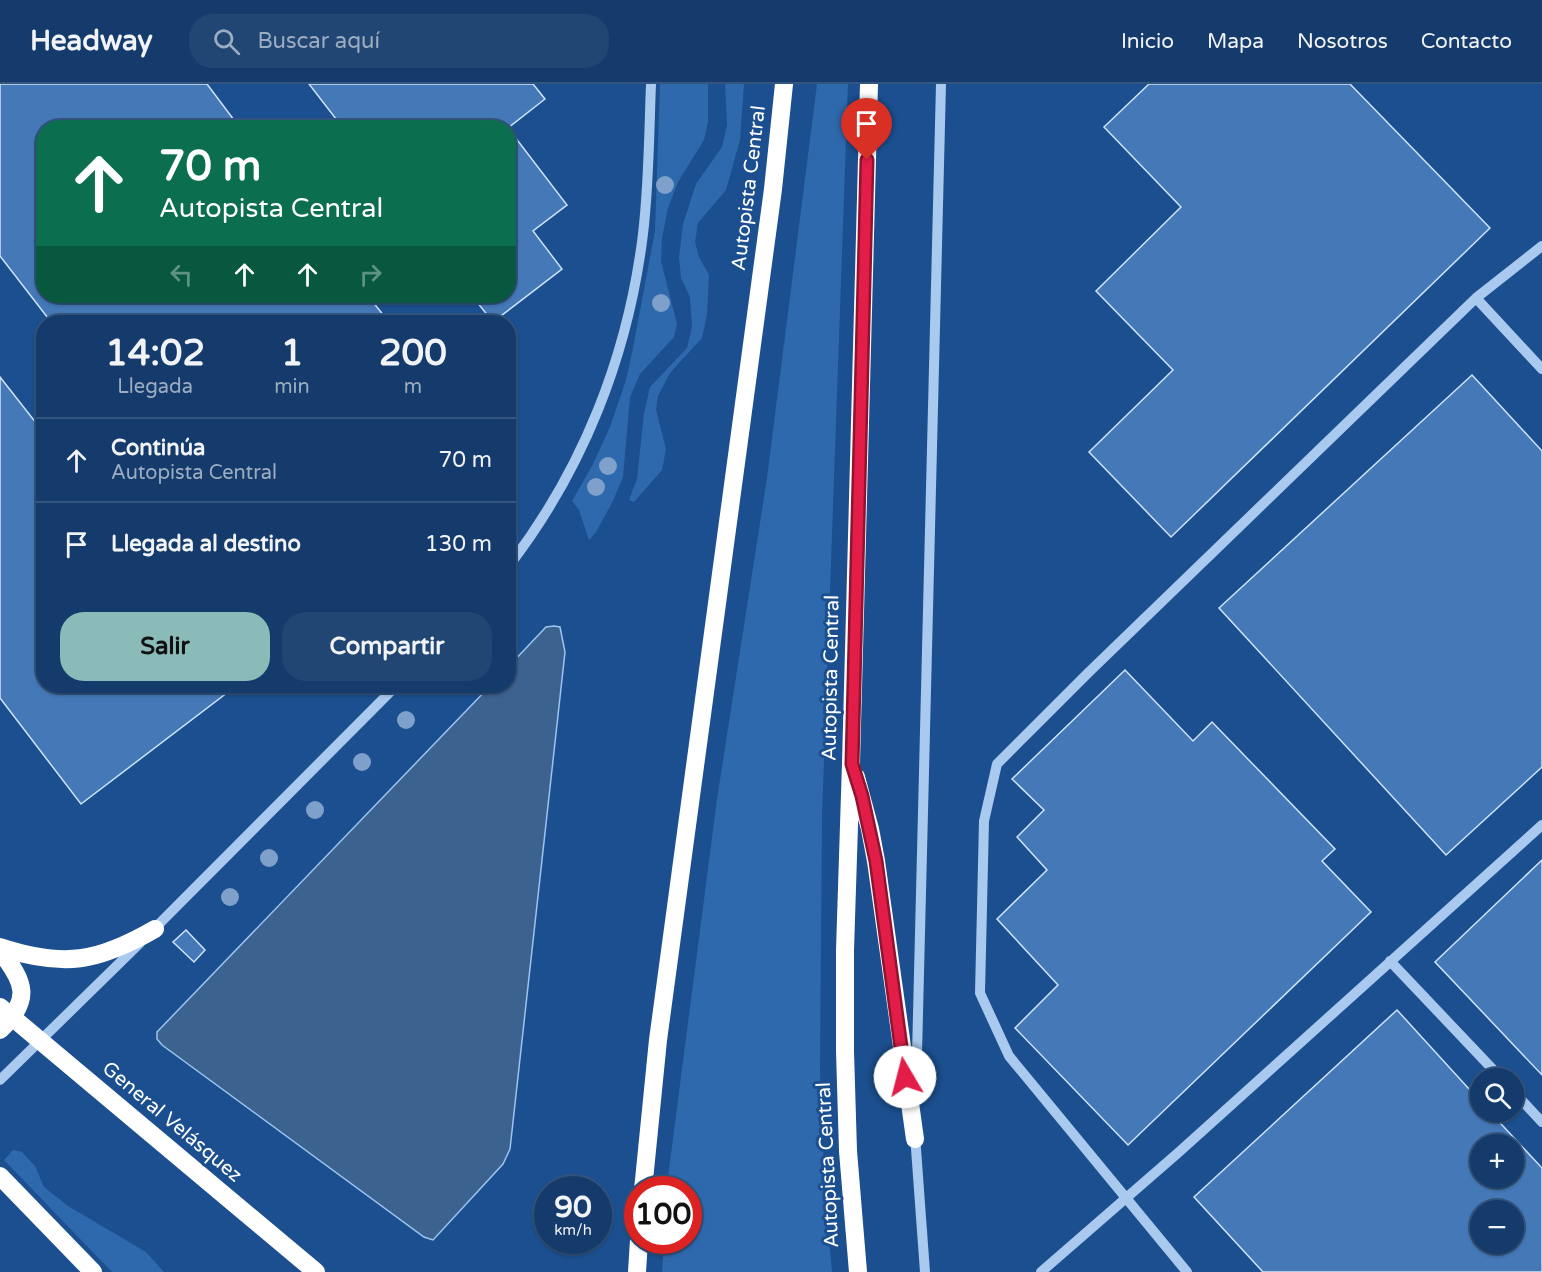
<!DOCTYPE html>
<html lang="es">
<head>
<meta charset="utf-8">
<style>
  :root { --surface:#143b6b; --page:#214673; --text:#f1f3f6; --muted:#9dadc1; --line:#33557e; --accent:#8bbbb9 }
  body { margin:0; font-family:"Varela Round",sans-serif; background:var(--page); color:var(--text); height:100vh; display:flex; flex-direction:column; font-size:22px; white-space:nowrap }
  * { box-sizing:border-box; margin:0 }
  p { font-size:20px; color:var(--muted) }
  .icon { flex:none; width:33px; height:33px; fill:none; stroke:currentColor; stroke-width:2; stroke-linecap:round; stroke-linejoin:round }
  .map { position:relative; flex:1; overflow:hidden }
  .sheet { position:absolute; left:36px; top:231px; width:480px; height:378px; display:flex; flex-direction:column; background:var(--surface); border-radius:24px; box-shadow:0 2px 4px #0004,0 0 0 2px var(--line) }
  .sheet>* { flex:none }
  .top-card { position:absolute; left:36px; top:36px; width:480px; height:183px; border-radius:24px; box-shadow:0 2px 4px #0004,0 0 0 2px var(--line); background:#0b6e4f; color:#fff; overflow:hidden }
  .buttons { position:absolute; left:1470px; top:984px; display:grid; gap:12px }
  .buttons a { display:grid; place-items:center; width:54px; height:54px; border-radius:50%; background:var(--surface); box-shadow:0 2px 4px #0004,0 0 0 2px var(--line); font-size:30px }
  .speed { position:absolute; left:534px; top:1092px; display:flex; gap:12px; font-size:30px; font-weight:700; text-align:center }
  .speed>* { display:grid; place-content:center; width:78px; height:78px; border-radius:50%; background:var(--surface); box-shadow:0 2px 4px #0004,0 0 0 2px var(--line); line-height:1 }
  .speed small { font-size:15px; font-weight:400 }
  .speed .limit { border:9px solid #d22; background:#fff; color:#111 }
  .pin { position:absolute; display:grid; place-items:center; width:51px; height:51px; color:#fff; margin:-62px -26px; border-radius:50% 50% 50% 0; rotate:-45deg; box-shadow:0 0 6px #0007 }
  .pin .icon { rotate:45deg }
  .me { position:absolute; width:66px; margin:-33px; rotate:352deg; stroke-linejoin:round; filter:drop-shadow(0 0 4px #0008) }
  .turn { display:flex; align-items:center; gap:21px; height:126px; padding:0 24px; font-size:27px }
  .turn .icon { width:78px; height:78px; stroke-width:2.5 }
  .turn b { display:block; font-size:42px; line-height:51px }
  .lanes { display:flex; align-items:center; height:57px; padding:0 24px; background:#0003; justify-content:center; gap:30px; direction:ltr }
  .lanes .off { opacity:.35 }
  .eta { display:flex; justify-content:space-evenly; align-items:center; height:102px; text-align:center }
  .eta b { font-size:36px; font-weight:800; line-height:42px }
  .primary-button { display:flex; gap:12px; margin-top:auto; padding:12px 24px }
  .primary-button a { flex:1; height:69px; border-radius:24px; background:var(--accent); color:#111; font-size:24px; font-weight:800; line-height:69px; text-align:center }
  .primary-button a+a { background:var(--page); color:var(--text) }
  ul { padding:0; list-style:none }
  li { display:flex; align-items:center; gap:18px; height:84px; padding:0 24px; border-top:2px solid var(--line) }
  li div { flex:1 }
  li b { display:block; font-size:22px }
  li em { font-style:normal }
  header { display:flex; align-items:center; gap:36px; box-sizing:border-box; height:84px; padding:0 30px; background:var(--surface); border-bottom:2px solid var(--line) }
  header strong { font-size:28px }
  nav { display:flex; gap:33px; margin-inline-start:auto; font-size:21px }
  .search { width:420px; height:54px; background:var(--page); display:flex; align-items:center; gap:15px; box-sizing:border-box; padding:0 21px; border-radius:24px; color:var(--muted); font-size:22px }
  .map>svg:first-child { display:block }
  .green { fill:#2e69ad }
  .water { fill:#3c6290; stroke:#9cc4f0; stroke-width:1.5 }
  .building { fill:#4478b7; stroke:#cfe3fa; stroke-width:1.5; fill-rule:evenodd }
  .lines { fill:none; stroke-linecap:round; stroke-linejoin:round }
  .minor { stroke:#a9c9ee; stroke-width:10 }
  .highway { stroke:#fff; stroke-width:18 }
  .tree { fill:#7ea0ca }
  .route-casing { stroke:#92132f; stroke-width:15 }
  .route { stroke:#e11d48; stroke-width:10 }
  .labels { text-anchor:middle; dominant-baseline:central; stroke-width:6; stroke-linejoin:round; paint-order:stroke }
  .street-label { font-size:20px; fill:#fff; stroke:#1b4f8f }
</style>
</head>
<body>
<header>
<strong>Headway</strong>
<div class="search"><svg class="icon" aria-label="search" viewBox="0 0 24 24"><circle cx="10" cy="10" r="6"/><path d="M15 15l6 6"/></svg>Buscar aquí</div>
<nav><a>Inicio</a><a>Mapa</a><a>Nosotros</a><a>Contacto</a></nav>
</header>
<div class="map">
<svg width="1542" height="1188" viewBox="0 0 1542 1188">
  <rect width="100%" height="100%" fill="#1b4f8f"/>
  <!-- green -->
  <path class="green" d="M 660,0 L 708,0 L 708,38 L 704,56 L 678,98 L 668,124 L 662,154 L 661,177 L 677,240 L 674,253 L 640,290 L 630,313 L 623,393 L 613,417 L 596,448 L 589,456 L 579,426 L 572,417 L 593,380 L 610,343 L 626,296 L 632,269 L 655,147 Z
    M 725,0 L 744,0 L 740,56 L 726,106 L 698,139 L 695,158 L 699,173 L 709,191 L 707,231 L 702,254 L 670,289 L 658,312 L 656,326 L 666,365 L 662,386 L 634,418 L 629,416 L 637,395 L 644,329 L 650,303 L 687,264 L 692,243 L 690,213 L 681,194 L 679,173 L 683,140 L 696,100 L 722,63 L 727,41 Z
    M 817,0 L 848,0 L 822,732 L 820,986 L 825,1109 L 832,1188 L 662,1188 L 664,1157 L 688,1156 L 688,1106 L 668,1105 L 668,1093 L 717,715 L 767,394 Z
    M 13,1066 L 22,1068 L 35,1082 L 44,1103 L 68,1122 L 146,1168 L 164,1188 L 112,1188 L 4,1076 Z"/>
  <!-- water -->
  <path class="water" d="M 554,542 L 560,543 L 565,568 L 510,1065 L 503,1080 L 433,1156 L 424,1153 L 162,961 L 157,955 L 157,948 L 490,602 L 508,602 L 509,582 L 546,543 Z"/>
  <!-- building -->
  <path class="building" d="M 0,0 L 207,0 L 240,44 L 44,44 L 44,212 L 368,212 L 389,238 L 51,238 L 0,172 Z
    M 309,0 L 533,0 L 545,15 L 508,44 L 343,44 Z
    M 1149,0 L 1350,0 L 1490,144 L 1171,453 L 1089,368 L 1173,286 L 1096,207 L 1181,123 L 1104,43 Z
    M 508,44 L 567,121 L 533,147 L 562,185 L 493,238 L 472,212 L 508,212 Z
    M 1472,291 L 1542,367 L 1542,683 L 1446,771 L 1219,524 Z
    M 0,293 L 44,349 L 44,602 L 236,602 L 81,720 L 0,614 Z
    M 1125,586 L 1193,657 L 1212,638 L 1335,765 L 1322,777 L 1371,828 L 1128,1061 L 1015,944 L 1058,901 L 997,835 L 1047,786 L 1017,753 L 1044,726 L 1012,695 Z
    M 1542,776 L 1542,991 L 1435,878 Z
    M 186,846 L 205,866 L 194,878 L 173,858 Z
    M 1397,926 L 1480,1017 L 1480,1028 L 1490,1028 L 1542,1084 L 1542,1188 L 1263,1188 L 1194,1113 ZM 1480,1060 L 1514,1060 L 1514,1094 L 1480,1094 ZM 1480,1126 L 1514,1126 L 1514,1160 L 1480,1160 Z"/>
  <g class="lines">
    <!-- minor -->
    <path class="minor" d="M 1476,214 L 1542,285
      M 508,483 C 583,386 628,272 643,150 C 649,100 649,50 651,0
      M 151,848 L 396,602
      M 1390,877 L 1501,994
      M 0,996 L 140,859
      M 1514,1008 L 1542,1038
      M 916,1011 L 941,0
      M 915,1051 L 925,1188
      M 1041,1188 L 1179,1068 L 1542,741
      M 1187,1188 L 1009,972 L 980,909 L 984,737 L 997,680 L 1088,589 L 1476,214 L 1542,162"/>
    <!-- highway -->
    <path class="highway" d="M 856,693 L 870,745 L 876,777 L 915,1055
      M 0,863 C 64,884 98,878 155,845
      M 0,867 C 25,898 32,916 0,946
      M 0,923 L 316,1188
      M 0,1092 L 93,1188
      M 643,1106 L 658,956 L 773,105 L 784,0
      M 637,1188 L 639,1156
      M 858,1188 L 848,1067 L 845,967 L 845,866 L 851,679 L 869,0"/>
  </g>
  <!-- trees -->
  <g class="tree">
    <circle cx="665" cy="101" r="9"/>
    <circle cx="661" cy="219" r="9"/>
    <circle cx="608" cy="382" r="9"/>
    <circle cx="596" cy="403" r="9"/>
    <circle cx="406" cy="636" r="9"/>
    <circle cx="362" cy="678" r="9"/>
    <circle cx="315" cy="726" r="9"/>
    <circle cx="269" cy="774" r="9"/>
    <circle cx="230" cy="813" r="9"/>
  </g>
  <g class="lines">
    <defs>
      <path id="route" d="M 867,76 L 852,680 L 862,712 L 876,777 L 905,993"/>
    </defs>
    <!-- route casing -->
    <use href="#route" class="route-casing"/>
    <!-- route -->
    <use href="#route" class="route"/>
  </g>
  <g class="labels">
    <!-- street labels -->
    <g class="street-label">
      <text transform="translate(749 104) rotate(-83)">Autopista Central</text>
      <text transform="translate(831 594) rotate(-89)">Autopista Central</text>
      <text transform="translate(172 1038) rotate(40)">General Velásquez</text>
      <text transform="translate(828 1081) rotate(-93)">Autopista Central</text>
    </g>
  </g>
</svg>
<div class="buttons">
<a><svg class="icon" aria-label="search" viewBox="0 0 24 24"><circle cx="10" cy="10" r="6"/><path d="M15 15l6 6"/></svg></a>
<a>+</a>
<a>−</a>
</div>
<div class="speed"><div>90<small>km/h</small></div><div class="limit">100</div></div>
<div class="pin" style="left:867px;top:76px;background:#d93025"><svg class="icon" aria-label="arrive" viewBox="0 0 24 24"><path d="M6 21V4h12l-3 4 3 4H6"/></svg></div>
<svg class="me" style="left:905px;top:993px" viewBox="-20 -20 40 40"><circle r="19" fill="#fff"/><path d="M0-13L10 11 0 6-10 11z" fill="#e11d48"/></svg>
<div class="top-card">
<div class="turn"><svg class="icon" aria-label="ahead" viewBox="0 0 24 24"><path d="M12 20V5M6 11l6-6 6 6"/></svg><div><b>70 m</b>Autopista Central</div></div>
<div class="lanes"><svg class="icon off" aria-label="left" viewBox="0 0 24 24"><path d="M17 20v-9H6M10 6l-5 5 5 5"/></svg><svg class="icon" aria-label="ahead" viewBox="0 0 24 24"><path d="M12 20V5M6 11l6-6 6 6"/></svg><svg class="icon" aria-label="ahead" viewBox="0 0 24 24"><path d="M12 20V5M6 11l6-6 6 6"/></svg><svg class="icon off" aria-label="right" viewBox="0 0 24 24"><path d="M7 20v-9h11M14 6l5 5-5 5"/></svg></div>
</div>
<section class="sheet">
<div class="eta">
<div><b>14:02</b><p>Llegada</p></div>
<div><b>1</b><p>min</p></div>
<div><b>200</b><p>m</p></div>
</div>
<ul>
<li><svg class="icon" aria-label="ahead" viewBox="0 0 24 24"><path d="M12 20V5M6 11l6-6 6 6"/></svg><div><b>Continúa</b><p>Autopista Central</p></div><em>70 m</em></li>
<li><svg class="icon" aria-label="arrive" viewBox="0 0 24 24"><path d="M6 21V4h12l-3 4 3 4H6"/></svg><div><b>Llegada al destino</b></div><em>130 m</em></li>
</ul>
<div class="primary-button"><a>Salir</a><a>Compartir</a></div>
</section>
</div>
</body>
</html>
